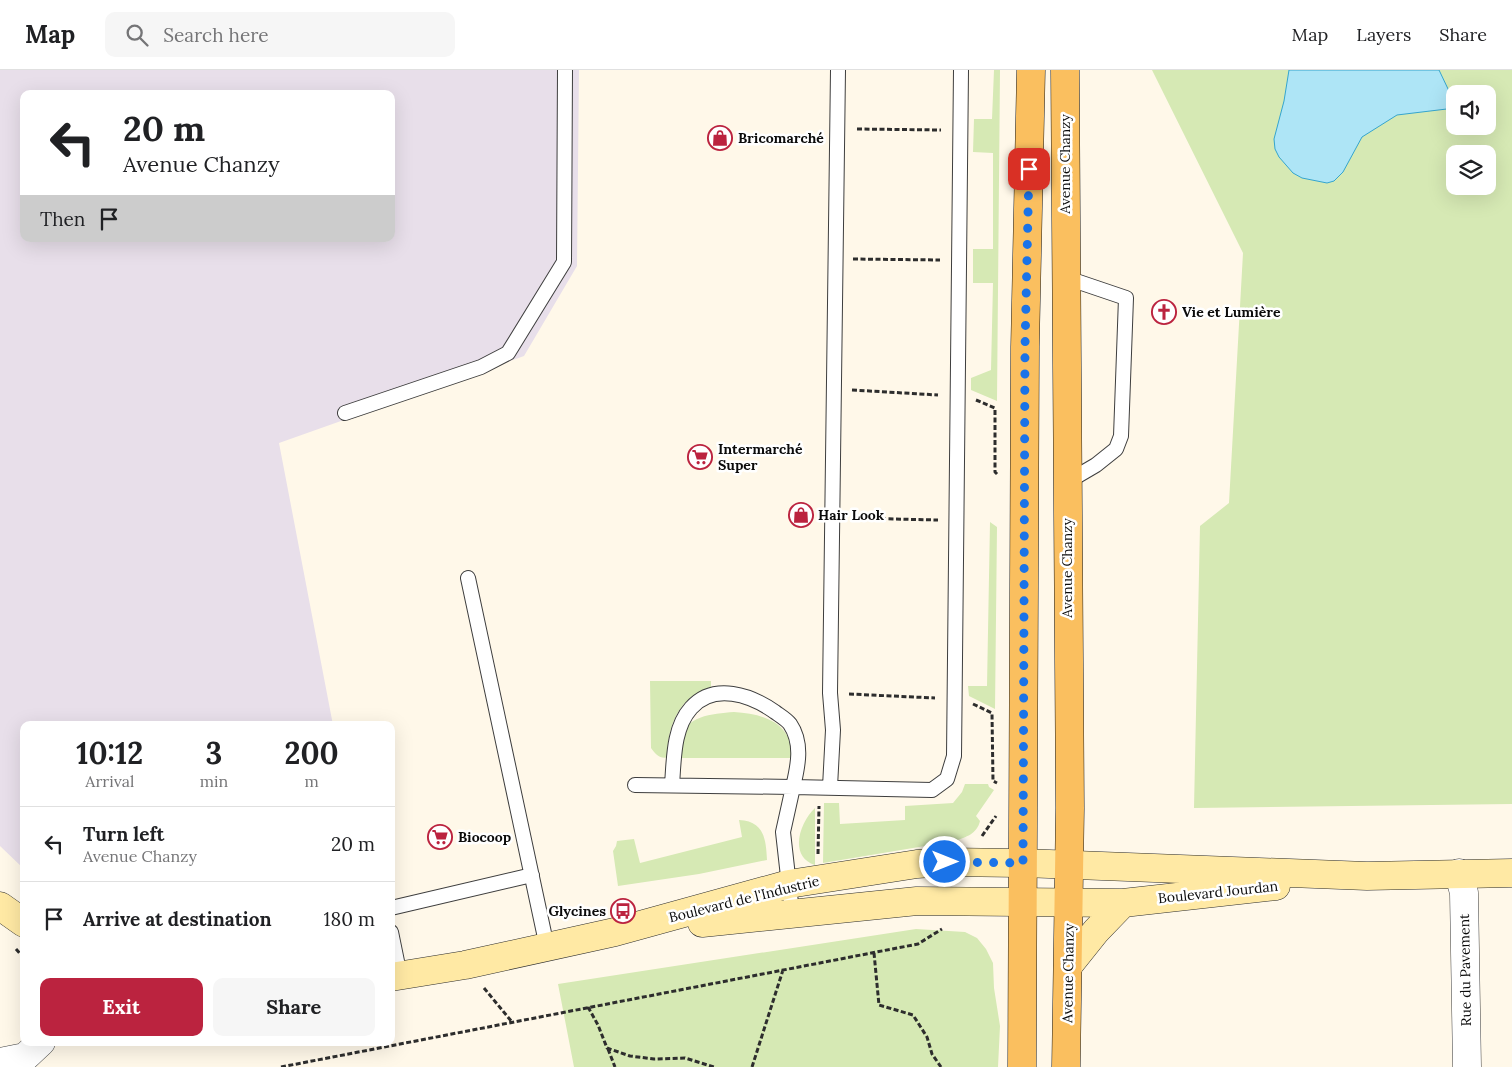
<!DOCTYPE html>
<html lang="en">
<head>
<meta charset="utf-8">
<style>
  :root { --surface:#fff; --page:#f6f6f6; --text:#202124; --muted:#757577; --line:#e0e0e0; --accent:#bb233f }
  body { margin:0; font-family:Lora,serif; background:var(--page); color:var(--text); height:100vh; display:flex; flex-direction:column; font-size:19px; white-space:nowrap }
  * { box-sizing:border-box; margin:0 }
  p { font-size:16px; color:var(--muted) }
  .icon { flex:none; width:28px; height:28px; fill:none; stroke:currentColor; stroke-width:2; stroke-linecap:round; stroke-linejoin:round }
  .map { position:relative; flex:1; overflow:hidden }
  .details { position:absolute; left:20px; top:651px; width:375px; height:325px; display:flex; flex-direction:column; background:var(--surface); border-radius:10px; box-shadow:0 5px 20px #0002 }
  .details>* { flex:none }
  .hud { position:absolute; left:20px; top:20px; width:375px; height:152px; border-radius:10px; box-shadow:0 5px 20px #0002; background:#fff; color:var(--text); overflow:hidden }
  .tools { position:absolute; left:1446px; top:15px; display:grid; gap:10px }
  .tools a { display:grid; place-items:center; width:50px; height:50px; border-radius:10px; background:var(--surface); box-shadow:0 5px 20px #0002; font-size:25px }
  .pin { position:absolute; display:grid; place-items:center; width:42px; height:42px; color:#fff; margin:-21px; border-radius:10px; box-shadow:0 2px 8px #0006 }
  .me { position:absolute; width:55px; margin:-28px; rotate:90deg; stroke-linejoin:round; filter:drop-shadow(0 0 4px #0008) }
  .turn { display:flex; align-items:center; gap:18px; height:105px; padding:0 20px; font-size:22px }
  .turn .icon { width:65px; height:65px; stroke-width:2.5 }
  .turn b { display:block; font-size:35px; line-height:42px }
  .then { display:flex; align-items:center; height:48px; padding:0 20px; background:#0003; gap:10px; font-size:19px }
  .eta { display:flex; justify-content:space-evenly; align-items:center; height:85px; text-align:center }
  .eta b { font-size:30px; font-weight:700; line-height:35px }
  .action { display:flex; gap:10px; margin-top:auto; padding:10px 20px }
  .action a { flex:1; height:58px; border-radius:10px; background:var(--accent); color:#fff; font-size:20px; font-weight:700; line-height:58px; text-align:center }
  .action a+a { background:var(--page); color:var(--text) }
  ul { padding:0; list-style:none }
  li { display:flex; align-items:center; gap:15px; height:75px; padding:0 20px; border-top:1px solid var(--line) }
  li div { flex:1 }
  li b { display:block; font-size:19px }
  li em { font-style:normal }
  header { display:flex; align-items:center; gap:30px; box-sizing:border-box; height:70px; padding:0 25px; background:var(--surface); border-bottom:1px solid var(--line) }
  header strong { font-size:24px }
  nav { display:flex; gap:28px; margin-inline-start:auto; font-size:18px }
  .search { width:350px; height:45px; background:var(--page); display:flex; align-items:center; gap:12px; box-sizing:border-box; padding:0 18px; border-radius:10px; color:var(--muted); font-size:19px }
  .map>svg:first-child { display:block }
  .industrial { fill:#e8dfea; fill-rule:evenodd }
  .green { fill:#d6e9b4; fill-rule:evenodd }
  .water { fill:#aee5f6; stroke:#35a5ce }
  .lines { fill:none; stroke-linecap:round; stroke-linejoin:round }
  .lane-casing { stroke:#3e3e3e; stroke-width:16 }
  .street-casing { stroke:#3e3e3e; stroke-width:29 }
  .secondary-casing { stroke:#2d2d2d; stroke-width:29 }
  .primary-casing { stroke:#1c1c1c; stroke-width:29 }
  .path { stroke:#2d2d2d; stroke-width:3; stroke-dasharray:5 2.5; stroke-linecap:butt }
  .lane { stroke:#fff; stroke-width:14 }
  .street { stroke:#fff; stroke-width:28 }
  .secondary { stroke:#ffe9a4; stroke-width:28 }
  .primary { stroke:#fabf5f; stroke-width:28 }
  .route { stroke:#1a73e8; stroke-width:9; stroke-dasharray:0 16.2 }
  .labels { text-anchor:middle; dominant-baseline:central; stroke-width:5; stroke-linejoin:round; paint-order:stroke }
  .poi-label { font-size:14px; font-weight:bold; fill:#0b0b0b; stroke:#fff; text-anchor:start }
  .street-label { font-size:14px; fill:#0b0b0b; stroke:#fff }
</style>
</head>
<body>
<header>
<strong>Map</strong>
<div class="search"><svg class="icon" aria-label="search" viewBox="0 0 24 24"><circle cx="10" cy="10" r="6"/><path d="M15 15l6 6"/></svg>Search here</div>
<nav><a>Map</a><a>Layers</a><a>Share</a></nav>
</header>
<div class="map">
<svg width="1512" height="997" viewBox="0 0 1512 997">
  <rect width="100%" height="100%" fill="#fff8e9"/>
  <!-- industrial -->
  <path class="industrial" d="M 0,0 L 579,0 L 577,196 L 524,286 L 279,373 L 333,655 L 24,655 L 24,799 L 0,776 ZM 24,24 L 391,24 L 391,169 L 24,169 Z"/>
  <!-- green -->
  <path class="green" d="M 994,0 L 1000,0 L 997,331 L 971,320 L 971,308 L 991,300 L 993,213 L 973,213 L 973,179 L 993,179 L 993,83 L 973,82 L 974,49 L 992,49 Z
    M 1152,0 L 1512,0 L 1512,734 L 1194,738 L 1200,456 L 1229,433 L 1243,183 ZM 1455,24 L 1488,24 L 1488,56 L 1455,56 ZM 1455,84 L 1488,84 L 1488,116 L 1455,116 Z
    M 990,452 L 997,457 L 995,639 L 969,626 L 968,616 L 987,616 Z
    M 650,611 L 711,611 L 711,618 C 680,624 666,658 668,687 C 661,690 655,684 651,678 Z
    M 734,642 C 765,644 792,653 793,688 L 681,688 C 679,682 679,679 680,672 C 684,645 712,644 734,642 Z
    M 965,714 L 988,714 L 989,717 L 994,720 L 976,746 L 980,751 C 977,764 966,767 955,771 L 823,793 L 824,733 L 839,733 L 840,754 L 905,750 L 905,736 L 953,733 L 962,722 Z
    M 815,738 L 815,795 C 788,786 800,752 815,738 Z
    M 739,750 C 764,751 766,769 767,790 L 699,804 L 618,816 L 613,781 L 616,776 L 617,771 L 634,769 L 640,793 L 742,767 Z
    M 916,859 L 965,862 L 977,868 L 986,879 L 993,893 L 994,918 L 1000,956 L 998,997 L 574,997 L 558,914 Z"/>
  <!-- water -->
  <path class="water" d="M 1289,0 L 1439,0 L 1449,21 L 1455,25 L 1455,38 L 1397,45 L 1362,67 L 1343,102 L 1334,111 L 1327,113 L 1302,108 L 1293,103 L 1279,87 L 1275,79 L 1274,69 L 1284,31 Z"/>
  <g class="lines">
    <defs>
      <path id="lane" d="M 345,343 L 481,297 L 508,283 L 564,192 L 565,0
        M 1067,412 L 1096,395 L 1116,379 L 1121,366 L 1126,228 L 1067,208
        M 468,508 L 547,877
        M 635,715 L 793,717 C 798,696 803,673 790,654 C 786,649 779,645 775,642 C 751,625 714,612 691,638 C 673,658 674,690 672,715
        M 830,717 L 833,660 L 830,623 L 838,0
        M 391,838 L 532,805
        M 792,842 L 783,762 L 793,717 L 932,720 L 947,709 L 954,686 L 961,0
        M 391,862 L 400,906"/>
      <path id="street" d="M 1459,803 L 1464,823 L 1467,997
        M 0,992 L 25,987 L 41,972"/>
      <path id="secondary" d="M 0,836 L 24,853
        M 702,853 L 917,831 L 1123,833 L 1276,816
        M 1068,896 L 1096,861 L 1123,833
        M 391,907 L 465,895 L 615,862 L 789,814 L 917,794 L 945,792 L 1023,793 L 1367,806 L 1512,803"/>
      <path id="primary" d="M 1065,0 L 1070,738 L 1066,997
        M 1022,997 L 1025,277 L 1031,0"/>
    </defs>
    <!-- lane casing -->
    <use href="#lane" class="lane-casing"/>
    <!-- street casing -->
    <use href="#street" class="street-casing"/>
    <!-- secondary casing -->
    <use href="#secondary" class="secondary-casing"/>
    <!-- primary casing -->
    <use href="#primary" class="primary-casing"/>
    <!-- path -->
    <path class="path" d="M 857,59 L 941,60
      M 853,189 L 940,190
      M 852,320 L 938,325
      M 976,330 L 995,338 L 995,402 L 998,405
      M 851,448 L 938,450
      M 849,624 L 935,628
      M 973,634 L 992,643 L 993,711 L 997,713
      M 982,766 L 996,746
      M 818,784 L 819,736
      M 16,879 L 24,888
      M 874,883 L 879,935 L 913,945 L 927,967 L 932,984 L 941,997
      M 484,918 L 512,952
      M 588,937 L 598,955 L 607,978 L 630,986 L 654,989 L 685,988 L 714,997
      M 608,979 L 615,997
      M 281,997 L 918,874 L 942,859
      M 752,997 L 783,900"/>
    <!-- lane -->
    <use href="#lane" class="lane"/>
    <!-- street -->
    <use href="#street" class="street"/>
    <!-- secondary -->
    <use href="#secondary" class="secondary"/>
    <!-- primary -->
    <use href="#primary" class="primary"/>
  </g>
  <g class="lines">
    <!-- route -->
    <path class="route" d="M 945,792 L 1023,793 L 1025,277 L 1029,99"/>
  </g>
  <!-- icons -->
  <defs>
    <symbol id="shop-ring" viewBox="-11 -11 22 22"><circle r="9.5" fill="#fff" stroke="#bb233f" stroke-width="1.5"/><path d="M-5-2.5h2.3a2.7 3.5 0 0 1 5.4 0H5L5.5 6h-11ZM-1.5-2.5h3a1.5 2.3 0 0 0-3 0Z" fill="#bb233f"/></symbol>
    <symbol id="church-ring" viewBox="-11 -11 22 22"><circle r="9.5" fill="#fff" stroke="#bb233f" stroke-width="1.5"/><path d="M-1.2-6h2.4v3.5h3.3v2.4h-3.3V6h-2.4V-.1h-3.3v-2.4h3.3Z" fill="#bb233f"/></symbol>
    <symbol id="supermarket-ring" viewBox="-11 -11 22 22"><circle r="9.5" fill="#fff" stroke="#bb233f" stroke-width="1.5"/><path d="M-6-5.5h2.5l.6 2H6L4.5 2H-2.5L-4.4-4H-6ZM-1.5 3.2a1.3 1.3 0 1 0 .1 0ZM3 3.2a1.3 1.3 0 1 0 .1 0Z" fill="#bb233f"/></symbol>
    <symbol id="bus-ring" viewBox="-11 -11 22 22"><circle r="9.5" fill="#fff" stroke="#bb233f" stroke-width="1.5"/><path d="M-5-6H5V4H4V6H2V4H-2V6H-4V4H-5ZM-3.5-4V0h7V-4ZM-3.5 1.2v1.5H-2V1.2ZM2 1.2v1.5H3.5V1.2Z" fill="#bb233f"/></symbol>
  </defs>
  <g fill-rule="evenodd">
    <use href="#shop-ring" x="706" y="54" width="28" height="28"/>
    <use href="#church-ring" x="1150" y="228" width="28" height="28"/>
    <use href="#supermarket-ring" x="686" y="373" width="28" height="28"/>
    <use href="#shop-ring" x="787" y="431" width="28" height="28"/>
    <use href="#supermarket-ring" x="426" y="753" width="28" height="28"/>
    <use href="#bus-ring" x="609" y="827" width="28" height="28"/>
  </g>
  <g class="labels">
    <!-- poi labels -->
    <g class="poi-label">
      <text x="738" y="68">Bricomarché</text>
      <text x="1182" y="242">Vie et Lumière</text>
      <text x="718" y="379">Intermarché<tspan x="718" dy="16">Super</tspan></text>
      <text x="818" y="445">Hair Look</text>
      <text x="458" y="767">Biocoop</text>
      <text x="606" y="841" text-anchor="end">Glycines</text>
    </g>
    <!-- street labels -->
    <g class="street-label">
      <text transform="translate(1065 94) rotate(-90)">Avenue Chanzy</text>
      <text transform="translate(1067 498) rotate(-90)">Avenue Chanzy</text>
      <text transform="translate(1218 822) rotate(-6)">Boulevard Jourdan</text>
      <text transform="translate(744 829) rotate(-14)">Boulevard de l'Industrie</text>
      <text transform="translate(1465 900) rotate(-91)">Rue du Pavement</text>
      <text transform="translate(1068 903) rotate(-89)">Avenue Chanzy</text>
    </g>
  </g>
</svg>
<div class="tools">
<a><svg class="icon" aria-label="sound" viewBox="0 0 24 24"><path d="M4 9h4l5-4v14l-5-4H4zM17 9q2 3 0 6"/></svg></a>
<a><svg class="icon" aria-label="layers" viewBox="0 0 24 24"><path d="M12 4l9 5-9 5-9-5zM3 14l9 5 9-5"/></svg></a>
</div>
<div class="pin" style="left:1029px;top:99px;background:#d93025"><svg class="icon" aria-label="arrive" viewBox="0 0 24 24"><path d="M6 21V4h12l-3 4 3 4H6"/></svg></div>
<svg class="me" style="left:945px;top:792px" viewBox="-20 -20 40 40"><circle r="17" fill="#1a73e8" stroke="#fff" stroke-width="3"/><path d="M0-11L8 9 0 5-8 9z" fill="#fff"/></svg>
<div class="hud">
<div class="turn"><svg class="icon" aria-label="left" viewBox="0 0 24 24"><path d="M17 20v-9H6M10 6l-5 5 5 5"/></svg><div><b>20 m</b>Avenue Chanzy</div></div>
<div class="then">Then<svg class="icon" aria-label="arrive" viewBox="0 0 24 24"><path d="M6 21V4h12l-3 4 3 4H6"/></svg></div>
</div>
<section class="details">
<div class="eta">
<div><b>10:12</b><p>Arrival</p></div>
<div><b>3</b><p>min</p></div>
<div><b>200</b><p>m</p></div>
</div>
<ul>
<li><svg class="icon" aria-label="left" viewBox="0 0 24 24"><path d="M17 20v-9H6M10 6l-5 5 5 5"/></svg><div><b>Turn left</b><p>Avenue Chanzy</p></div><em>20 m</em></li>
<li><svg class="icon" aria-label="arrive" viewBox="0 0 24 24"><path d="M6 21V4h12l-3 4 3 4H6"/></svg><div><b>Arrive at destination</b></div><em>180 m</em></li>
</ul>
<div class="action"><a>Exit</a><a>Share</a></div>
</section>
</div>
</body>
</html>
